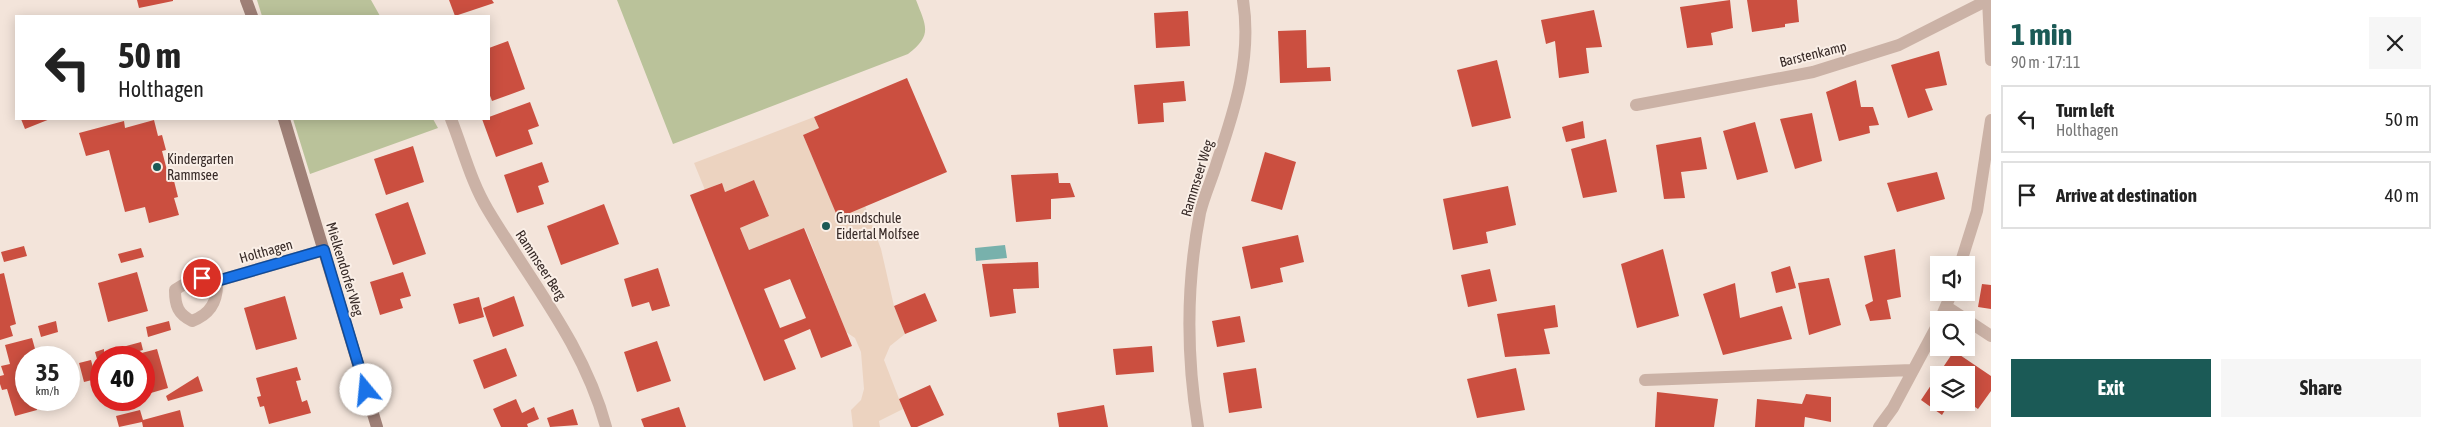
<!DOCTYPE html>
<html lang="en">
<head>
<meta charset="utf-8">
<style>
  :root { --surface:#fff; --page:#f6f6f6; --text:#222; --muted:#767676; --line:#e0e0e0; --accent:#1b5a56 }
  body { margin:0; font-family:"Asap Condensed",sans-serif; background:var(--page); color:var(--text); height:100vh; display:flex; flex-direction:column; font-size:19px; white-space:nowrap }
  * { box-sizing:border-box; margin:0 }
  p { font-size:16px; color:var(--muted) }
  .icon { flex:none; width:28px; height:28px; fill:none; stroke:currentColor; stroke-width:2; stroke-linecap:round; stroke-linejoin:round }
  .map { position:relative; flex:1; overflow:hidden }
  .side { display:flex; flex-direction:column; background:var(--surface); width:450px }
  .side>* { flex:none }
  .hud { position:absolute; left:15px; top:15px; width:475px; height:105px; border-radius:0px; box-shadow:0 2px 12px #0003; background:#fff; color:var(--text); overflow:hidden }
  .tools { position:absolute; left:1930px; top:256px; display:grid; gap:10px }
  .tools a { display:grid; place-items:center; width:45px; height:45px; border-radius:0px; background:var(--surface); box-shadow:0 2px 12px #0003; font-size:25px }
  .speed { position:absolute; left:15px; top:346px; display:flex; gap:10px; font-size:25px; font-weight:700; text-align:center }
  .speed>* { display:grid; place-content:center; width:65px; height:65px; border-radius:50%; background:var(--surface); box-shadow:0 2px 12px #0003; line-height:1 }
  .speed small { font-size:12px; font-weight:400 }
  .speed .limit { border:8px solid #d22; background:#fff; color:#111 }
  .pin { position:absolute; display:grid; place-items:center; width:42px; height:42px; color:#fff; margin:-21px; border:2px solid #fff; border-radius:50%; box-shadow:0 1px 5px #0007 }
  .me { position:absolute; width:55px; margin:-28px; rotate:343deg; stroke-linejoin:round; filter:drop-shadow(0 0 4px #0008) }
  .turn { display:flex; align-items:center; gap:18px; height:105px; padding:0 20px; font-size:22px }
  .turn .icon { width:65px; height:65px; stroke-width:2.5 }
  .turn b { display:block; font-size:35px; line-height:42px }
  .round { display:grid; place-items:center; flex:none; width:52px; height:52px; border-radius:0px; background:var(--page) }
  .summary { display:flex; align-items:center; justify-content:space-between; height:85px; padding:0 20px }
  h1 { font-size:30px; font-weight:700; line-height:38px; color:var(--accent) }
  .cta { display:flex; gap:10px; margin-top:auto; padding:10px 20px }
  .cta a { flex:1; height:58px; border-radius:0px; background:var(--accent); color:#fff; font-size:20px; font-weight:700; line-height:58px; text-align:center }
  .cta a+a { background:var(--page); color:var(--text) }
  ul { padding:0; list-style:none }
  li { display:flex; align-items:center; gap:15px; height:68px; margin:0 10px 8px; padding:0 10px; border:2px solid var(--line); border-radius:0px }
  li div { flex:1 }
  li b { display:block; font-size:19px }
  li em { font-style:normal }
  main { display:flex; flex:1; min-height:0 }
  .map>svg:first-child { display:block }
  .green { fill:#bac29a }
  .plaza { fill:#ecd3c0 }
  .water { fill:#78b1ac }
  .building { fill:#cb4f40; fill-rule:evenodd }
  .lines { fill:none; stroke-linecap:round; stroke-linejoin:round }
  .street { stroke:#cbb2a6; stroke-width:12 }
  .secondary { stroke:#9f8077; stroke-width:12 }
  .route-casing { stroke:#114b97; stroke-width:12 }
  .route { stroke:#1a73e8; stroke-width:9 }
  .poi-dot { fill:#1b5a56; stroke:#faefe7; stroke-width:2 }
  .labels { text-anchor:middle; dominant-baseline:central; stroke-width:4; stroke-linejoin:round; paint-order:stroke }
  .street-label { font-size:14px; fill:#372a27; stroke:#faefe7 }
  .poi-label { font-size:14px; fill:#372a27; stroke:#faefe7; text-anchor:start }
</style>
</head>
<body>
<main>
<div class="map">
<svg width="1991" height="427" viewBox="0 0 1991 427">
  <rect width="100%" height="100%" fill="#f3e4da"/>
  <!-- green -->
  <path class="green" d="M 257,0 L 371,0 L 380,16 L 262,16 Z
    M 617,0 L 916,0 C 926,26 933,35 908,54 L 673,144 Z
    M 293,119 L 433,119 L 438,128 L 310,174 Z"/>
  <!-- plaza -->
  <path class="plaza" d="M 814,117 L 819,128 L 803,135 L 838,217 L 865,206 L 881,249 L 894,306 L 905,334 L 890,346 L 884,360 L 903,409 L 879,421 L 880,427 L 853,427 L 851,410 L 861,400 L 864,389 L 861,352 L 855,338 L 846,332 L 805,228 L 749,250 L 740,228 L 769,216 L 754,180 L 725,192 L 721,183 L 705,190 L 694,163 Z"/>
  <!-- water -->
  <path class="water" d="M 1005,245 L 1007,258 L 976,261 L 975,248 Z"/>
  <!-- building -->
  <path class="building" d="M 137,0 L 173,0 L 173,1 L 139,8 Z
    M 449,0 L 492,0 L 494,3 L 455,16 Z
    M 1730,0 L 1733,28 L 1711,33 L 1713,45 L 1687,48 L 1680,7 Z
    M 1747,0 L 1797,0 L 1799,22 L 1785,24 L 1785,27 L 1752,32 Z
    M 1594,10 L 1602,47 L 1586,48 L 1589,73 L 1559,78 L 1555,41 L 1546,44 L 1541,20 Z
    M 1188,11 L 1190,46 L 1156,48 L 1154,13 Z
    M 1306,30 L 1307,68 L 1330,67 L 1331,81 L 1280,83 L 1278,31 Z
    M 508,41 L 525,89 L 492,101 L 489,93 L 489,48 Z
    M 1939,51 L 1947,85 L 1925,89 L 1933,110 L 1908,118 L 1891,65 Z
    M 1497,60 L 1511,118 L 1472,127 L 1457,70 Z
    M 907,78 L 947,172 L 838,218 L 803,135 L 819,128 L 814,117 Z
    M 1856,80 L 1861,107 L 1873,107 L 1879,125 L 1869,126 L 1870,133 L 1839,141 L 1826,92 Z
    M 1184,81 L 1186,101 L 1163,103 L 1164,122 L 1138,124 L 1134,85 Z
    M 530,102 L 539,126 L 528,130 L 533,144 L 496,157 L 482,119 L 489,119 L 489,117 Z
    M 1812,113 L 1822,161 L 1795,169 L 1780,119 Z
    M 21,119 L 50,119 L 25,129 Z
    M 154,120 L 158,136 L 162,135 L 166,150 L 162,151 L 170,182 L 174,181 L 178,197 L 174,198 L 179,215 L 149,223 L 145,207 L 125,212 L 109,150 L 86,156 L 79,133 L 124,121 L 125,128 Z
    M 1583,121 L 1585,138 L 1566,142 L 1562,127 Z
    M 1755,122 L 1768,172 L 1737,180 L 1723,131 Z
    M 1701,137 L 1707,169 L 1681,172 L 1685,198 L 1664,199 L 1656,145 Z
    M 1606,139 L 1617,192 L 1583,198 L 1571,149 Z
    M 413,146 L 424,182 L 386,195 L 374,159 Z
    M 1265,152 L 1296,162 L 1282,210 L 1251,201 Z
    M 542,162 L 549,182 L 538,186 L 544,204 L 517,213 L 504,175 Z
    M 1937,172 L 1945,199 L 1897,212 L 1887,183 Z
    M 1058,173 L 1059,183 L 1070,183 L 1075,197 L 1051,199 L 1051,219 L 1016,222 L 1011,175 Z
    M 754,180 L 769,216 L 740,228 L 749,250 L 804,228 L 852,346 L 821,358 L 810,329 L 784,340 L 796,369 L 764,381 L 690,195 L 722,183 L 725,192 ZM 790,279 L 806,318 L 780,328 L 764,289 Z
    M 1508,186 L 1516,225 L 1486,232 L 1488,243 L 1453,250 L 1443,199 Z
    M 408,202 L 426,254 L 393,265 L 375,214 Z
    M 604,204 L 619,244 L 561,265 L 547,226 Z
    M 1298,235 L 1304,262 L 1280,268 L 1283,282 L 1251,289 L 1242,247 Z
    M 24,246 L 27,256 L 4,262 L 1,252 Z
    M 141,248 L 144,257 L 121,263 L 118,254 Z
    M 1663,249 L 1679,316 L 1637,328 L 1621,264 Z
    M 1895,249 L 1901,297 L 1887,300 L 1891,319 L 1870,321 L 1865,305 L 1873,301 L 1864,256 Z
    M 1038,262 L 1039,288 L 1013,289 L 1016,313 L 990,317 L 982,264 Z
    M 1790,266 L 1796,288 L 1776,293 L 1771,272 Z
    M 658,268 L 670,306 L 652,311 L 649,302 L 632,307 L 624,279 Z
    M 1490,269 L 1497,301 L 1468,307 L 1461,275 Z
    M 137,272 L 148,311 L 108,322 L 98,283 Z
    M 403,272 L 411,296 L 400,299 L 403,308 L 380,315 L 370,282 Z
    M 4,273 L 16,324 L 10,326 L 13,336 L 0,340 L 0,274 Z
    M 1829,278 L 1841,325 L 1809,335 L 1798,283 Z
    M 1735,283 L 1740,318 L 1782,306 L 1792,339 L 1723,355 L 1703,294 Z
    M 1982,284 L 1991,285 L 1991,309 L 1978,307 Z
    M 925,293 L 937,321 L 905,334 L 894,306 Z
    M 285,296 L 297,339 L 256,350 L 244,308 Z
    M 514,296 L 524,326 L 493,337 L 483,308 Z
    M 479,297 L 484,317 L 459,324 L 453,304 Z
    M 1555,305 L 1558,327 L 1544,329 L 1550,354 L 1505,357 L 1497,314 Z
    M 1240,316 L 1245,342 L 1217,347 L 1212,321 Z
    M 56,321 L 58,332 L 41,337 L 38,326 Z
    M 169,321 L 171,330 L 148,337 L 146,327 Z
    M 32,338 L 37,356 L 23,360 L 26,371 L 26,400 L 34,400 L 37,410 L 15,416 L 7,389 L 2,390 L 0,384 L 0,376 L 4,375 L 1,366 L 10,364 L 5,345 Z
    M 657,341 L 671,381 L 637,392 L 624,352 Z
    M 141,342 L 143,350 L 114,358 L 101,358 L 101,366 L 99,366 L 95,352 L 104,349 L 104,352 Z
    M 1152,346 L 1154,372 L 1116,375 L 1113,349 Z
    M 506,348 L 517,376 L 484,389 L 473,360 Z
    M 157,349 L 168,388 L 144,395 L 144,358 L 126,357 Z
    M 1954,351 L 1991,376 L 1991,391 L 1978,409 L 1966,401 L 1966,375 L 1939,375 L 1939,402 L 1950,402 L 1942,415 L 1921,400 Z
    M 91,360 L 96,379 L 84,382 L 79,363 Z
    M 297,367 L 301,380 L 296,381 L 302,402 L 307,400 L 311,413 L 269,424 L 264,406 L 260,407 L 257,397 L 261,396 L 256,378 Z
    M 1256,368 L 1262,408 L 1229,413 L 1223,373 Z
    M 1516,368 L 1525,410 L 1477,418 L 1467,379 Z
    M 198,376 L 203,391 L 168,401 L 166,396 Z
    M 930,385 L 944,415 L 917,427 L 911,427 L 899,399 Z
    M 1657,392 L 1718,399 L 1714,427 L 1655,427 Z
    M 1806,394 L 1831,397 L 1831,422 L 1805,417 L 1804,427 L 1755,427 L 1757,399 L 1802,404 Z
    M 516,399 L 522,413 L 534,407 L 539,419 L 527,424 L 528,427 L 501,427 L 493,409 Z
    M 1104,405 L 1108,427 L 1059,427 L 1057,413 Z
    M 679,407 L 686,427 L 644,427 L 641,419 Z
    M 573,409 L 578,425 L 550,427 L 547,418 Z
    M 140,410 L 143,420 L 180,410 L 184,427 L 143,427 L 142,422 L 119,427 L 116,416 Z"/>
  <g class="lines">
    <!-- street -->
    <path class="street" d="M 1988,0 L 1991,60
      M 1636,105 L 1813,72 L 1899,45 L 1988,0
      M 451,119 C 463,149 471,182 488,210 C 531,282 584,345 606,427
      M 1960,265 L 1977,211 L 1991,120
      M 217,281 C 218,301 211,314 192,321 C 178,314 175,306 175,290 C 189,280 199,278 217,281 L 324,250
      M 1947,307 L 1991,336
      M 1943,313 L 1952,292
      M 1645,380 L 1912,370
      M 1198,427 C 1186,354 1186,285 1200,213 C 1204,196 1212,179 1217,162 C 1235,109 1252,57 1243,0
      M 1879,427 L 1893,408 L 1939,322"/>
    <!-- secondary -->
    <path class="secondary" d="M 246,0 L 252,16
      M 284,119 L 377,427"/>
  </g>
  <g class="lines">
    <defs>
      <path id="route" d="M 202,278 L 217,281 L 324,250 L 366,390"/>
    </defs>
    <!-- route casing -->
    <use href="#route" class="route-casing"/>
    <!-- route -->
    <use href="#route" class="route"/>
  </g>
  <!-- markers -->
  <g class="poi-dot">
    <circle cx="157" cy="167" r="5"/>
    <circle cx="826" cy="226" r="5"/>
  </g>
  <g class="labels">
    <!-- street labels -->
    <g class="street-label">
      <text transform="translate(1813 54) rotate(-14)">Barstenkamp</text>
      <text transform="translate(1197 178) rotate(-73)">Rammseer Weg</text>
      <text transform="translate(266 251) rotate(-16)">Holthagen</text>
      <text transform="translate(541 265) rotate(57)">Rammseer Berg</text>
      <text transform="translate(345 269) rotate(73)">Mielkendorfer Weg</text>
    </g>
    <!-- poi labels -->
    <g class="poi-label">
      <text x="167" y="159">Kindergarten<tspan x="167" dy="16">Rammsee</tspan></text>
      <text x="836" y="218">Grundschule<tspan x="836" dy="16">Eidertal Molfsee</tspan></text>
    </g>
  </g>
</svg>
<div class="tools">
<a><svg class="icon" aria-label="sound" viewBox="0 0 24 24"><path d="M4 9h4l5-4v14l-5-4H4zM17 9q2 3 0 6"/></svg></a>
<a><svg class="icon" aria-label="search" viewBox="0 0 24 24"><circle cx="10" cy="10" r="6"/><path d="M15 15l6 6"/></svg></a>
<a><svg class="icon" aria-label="layers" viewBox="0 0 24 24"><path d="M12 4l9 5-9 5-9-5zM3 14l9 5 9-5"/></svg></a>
</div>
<div class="speed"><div>35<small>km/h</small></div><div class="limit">40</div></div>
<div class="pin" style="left:202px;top:278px;background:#d93025"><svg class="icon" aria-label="arrive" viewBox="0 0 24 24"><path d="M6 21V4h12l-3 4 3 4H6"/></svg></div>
<svg class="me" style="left:366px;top:390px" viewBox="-20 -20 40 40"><circle r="19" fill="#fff"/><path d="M0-13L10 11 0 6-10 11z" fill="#1a73e8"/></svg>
<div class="hud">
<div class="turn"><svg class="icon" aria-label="left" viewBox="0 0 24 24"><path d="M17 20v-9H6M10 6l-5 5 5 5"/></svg><div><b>50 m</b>Holthagen</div></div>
</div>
</div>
<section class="side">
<div class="summary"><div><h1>1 min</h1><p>90 m · 17:11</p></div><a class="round"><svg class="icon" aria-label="close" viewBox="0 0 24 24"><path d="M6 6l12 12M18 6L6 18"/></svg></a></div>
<ul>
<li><svg class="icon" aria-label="left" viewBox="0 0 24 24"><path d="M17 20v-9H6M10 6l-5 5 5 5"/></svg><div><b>Turn left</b><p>Holthagen</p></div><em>50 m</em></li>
<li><svg class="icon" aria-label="arrive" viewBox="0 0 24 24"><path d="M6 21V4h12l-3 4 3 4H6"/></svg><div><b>Arrive at destination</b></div><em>40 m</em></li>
</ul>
<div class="cta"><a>Exit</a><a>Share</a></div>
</section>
</main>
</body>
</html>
